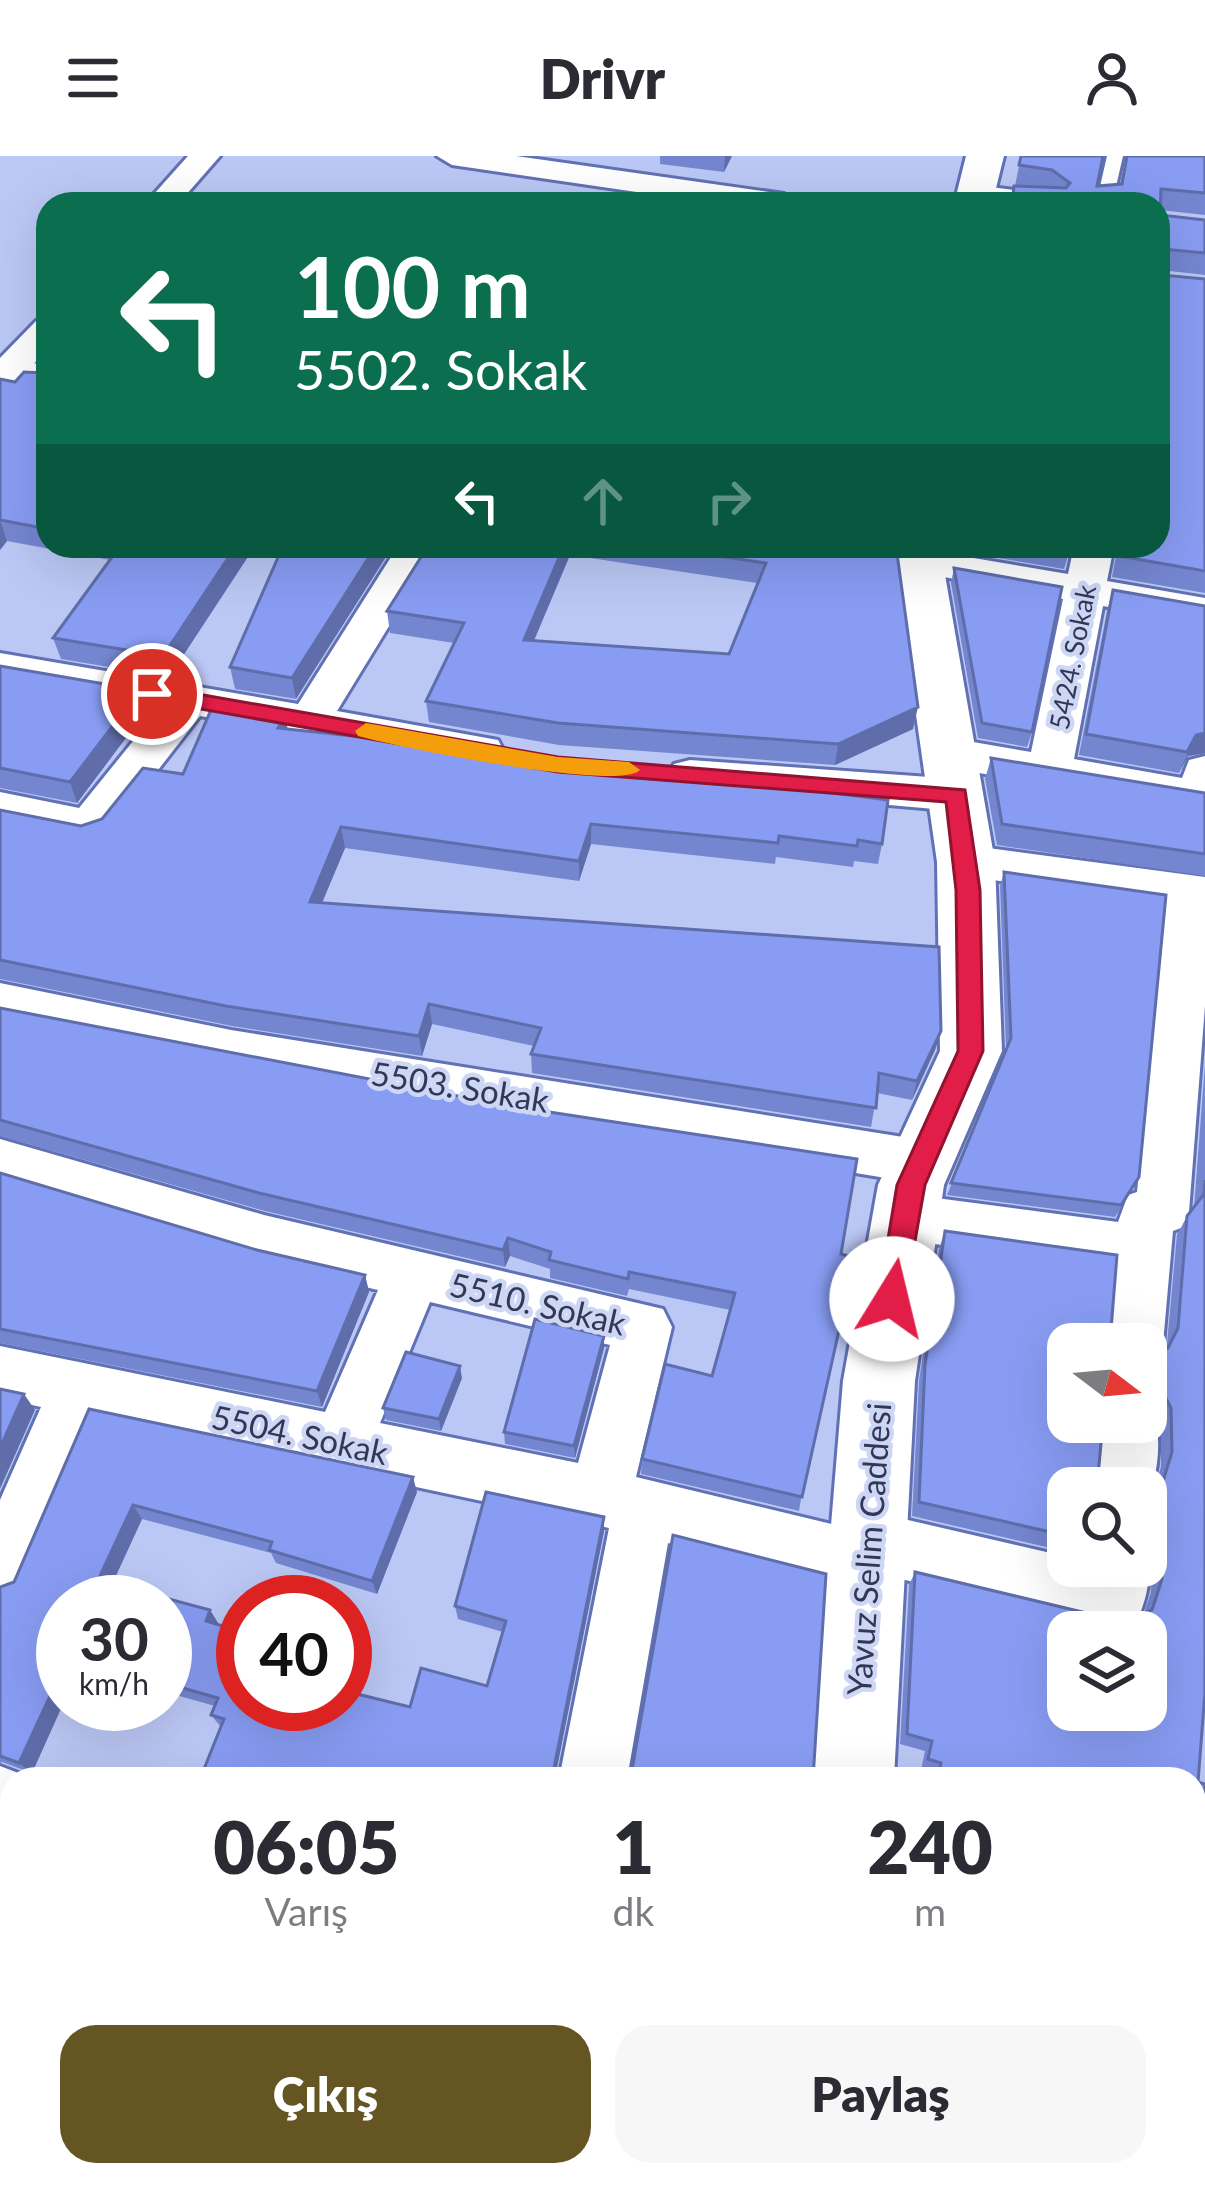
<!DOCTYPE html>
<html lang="tr">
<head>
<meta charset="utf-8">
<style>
  :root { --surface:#fff; --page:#f7f7f7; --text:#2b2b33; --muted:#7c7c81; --accent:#645522 }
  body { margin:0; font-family:Lato,sans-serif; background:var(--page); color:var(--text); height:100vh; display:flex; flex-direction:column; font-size:45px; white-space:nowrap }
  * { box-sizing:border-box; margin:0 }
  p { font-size:39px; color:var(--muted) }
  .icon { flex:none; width:66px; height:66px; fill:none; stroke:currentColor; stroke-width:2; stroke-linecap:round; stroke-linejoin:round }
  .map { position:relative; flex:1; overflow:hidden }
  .drawer { position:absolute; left:0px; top:1611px; width:1206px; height:420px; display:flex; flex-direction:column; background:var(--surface); border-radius:36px 36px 0 0; box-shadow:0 12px 48px #0002 }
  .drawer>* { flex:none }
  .guide { position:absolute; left:36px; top:36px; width:1134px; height:366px; border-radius:36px; box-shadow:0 12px 48px #0002; background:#0b6e4f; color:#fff; overflow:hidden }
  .needle { width:78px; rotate:106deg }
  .fabs { position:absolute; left:1047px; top:1167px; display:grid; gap:24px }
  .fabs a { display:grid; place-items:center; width:120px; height:120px; border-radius:24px; background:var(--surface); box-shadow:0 12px 48px #0002; font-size:60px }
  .speed { position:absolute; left:36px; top:1419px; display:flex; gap:24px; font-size:60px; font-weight:700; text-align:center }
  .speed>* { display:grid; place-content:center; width:156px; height:156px; border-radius:50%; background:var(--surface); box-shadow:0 12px 48px #0002; line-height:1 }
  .speed small { font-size:30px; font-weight:400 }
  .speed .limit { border:18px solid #d22; background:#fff; color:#111 }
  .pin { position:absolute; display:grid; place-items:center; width:102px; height:102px; color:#fff; margin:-51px; border:6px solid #fff; border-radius:50%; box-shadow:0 3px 12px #0007 }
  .me { position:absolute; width:132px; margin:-66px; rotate:9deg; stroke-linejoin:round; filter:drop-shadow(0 0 9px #0008) }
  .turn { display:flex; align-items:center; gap:42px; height:252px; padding:0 60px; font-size:54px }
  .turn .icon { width:156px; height:156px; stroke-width:2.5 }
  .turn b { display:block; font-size:84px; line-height:102px }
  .lanes { display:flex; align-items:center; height:114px; padding:0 60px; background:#0003; justify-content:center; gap:60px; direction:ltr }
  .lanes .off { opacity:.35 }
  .eta { display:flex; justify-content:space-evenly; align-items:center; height:204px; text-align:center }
  .eta b { font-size:72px; font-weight:800; line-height:84px }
  .button { display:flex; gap:24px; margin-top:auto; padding:24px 60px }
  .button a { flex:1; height:138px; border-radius:36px; background:var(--accent); color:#fff; font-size:48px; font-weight:800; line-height:138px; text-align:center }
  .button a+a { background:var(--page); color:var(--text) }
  header { display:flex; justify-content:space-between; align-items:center; height:156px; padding:0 60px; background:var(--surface); font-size:54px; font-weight:800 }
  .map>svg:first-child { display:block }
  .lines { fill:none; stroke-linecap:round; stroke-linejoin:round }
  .service-casing { stroke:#6171b5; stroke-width:6 }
  .minor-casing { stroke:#6171b5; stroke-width:6 }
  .tertiary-casing { stroke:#6171b5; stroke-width:6 }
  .primary-casing { stroke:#6171b5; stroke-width:6 }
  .service { fill:#fff; fill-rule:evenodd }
  .minor { fill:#fff; fill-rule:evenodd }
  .tertiary { fill:#fff; fill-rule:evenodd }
  .primary { fill:#fff; fill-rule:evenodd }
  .wall { fill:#7586d1; fill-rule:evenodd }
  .shaded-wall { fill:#5f6daa }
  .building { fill:#889cf3; stroke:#5f6daa; stroke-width:3; fill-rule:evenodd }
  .route { fill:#e11d48; stroke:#92132f; stroke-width:3 }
  .slow { fill:#f59e0b }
  .labels { text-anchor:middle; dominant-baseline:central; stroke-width:9; stroke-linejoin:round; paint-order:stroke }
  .far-street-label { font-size:27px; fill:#313856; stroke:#cdd6f4 }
  .street-label { font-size:33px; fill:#313856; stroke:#cdd6f4 }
</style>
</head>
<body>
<header><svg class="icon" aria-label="menu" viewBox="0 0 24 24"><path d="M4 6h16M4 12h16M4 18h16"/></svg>Drivr<svg class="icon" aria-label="person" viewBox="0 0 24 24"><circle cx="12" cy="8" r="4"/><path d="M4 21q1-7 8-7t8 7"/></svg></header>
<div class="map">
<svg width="1205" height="2031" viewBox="0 0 1205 2031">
  <rect width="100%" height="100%" fill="#bbc8f5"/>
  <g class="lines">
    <defs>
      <path id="service" d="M 1107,0 L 1123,0 L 1112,48 L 1096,48 Z"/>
      <path id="minor" d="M 188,0 L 220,0 L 178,48 L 145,48 Z
        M 437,0 L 516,0 L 784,38 L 800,48 L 719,48 L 452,9 Z
        M 975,29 L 1045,38 L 1061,48 L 964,45 L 959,38 L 964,31 Z
        M 48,162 L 48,192 L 13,231 L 0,234 L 0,202 L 36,165 Z
        M 398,390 L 438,390 L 337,555 L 498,584 L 504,595 L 498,606 L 482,610 L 200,560 L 106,681 L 90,686 L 0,668 L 0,636 L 79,652 L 159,553 L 0,525 L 0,497 L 298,548 Z
        M 1074,390 L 1114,390 L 1107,425 L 1205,442 L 1205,468 L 1103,450 L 1074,603 L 1182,622 L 1189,604 L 1205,600 L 1205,656 L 950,612 L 934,608 L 928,597 L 934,586 L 950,582 L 1031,596 L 1063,443 L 906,414 L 900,405 L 906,396 L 920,393 L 1068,418 Z
        M 690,604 L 957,623 L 973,628 L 980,639 L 973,650 L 957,655 L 674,630 L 668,619 L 674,608 Z
        M 966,689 L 1205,721 L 1205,850 L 1189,1056 L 1181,1072 L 1173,1075 L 1163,1188 L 1154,1206 L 1146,1209 L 1146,1188 L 1105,1188 L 1113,1113 L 906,1084 L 887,1077 L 878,1061 L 887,1045 L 906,1038 L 1118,1066 L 1128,1039 L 1137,1036 L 1165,748 L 949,718 L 943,706 L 949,694 Z
        M 0,827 L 231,874 L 922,984 L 941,990 L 949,1006 L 941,1022 L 922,1028 L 231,914 L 0,865 Z
        M 0,983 L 264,1059 L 663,1153 L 672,1171 L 636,1321 L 844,1371 L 847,1364 L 869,1355 L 1068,1401 L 1068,1410 L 1146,1410 L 1146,1404 C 1152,1425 1145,1446 1137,1465 L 1114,1474 L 893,1421 L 889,1429 L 867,1438 L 668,1387 L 627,1623 L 559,1623 L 609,1372 L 96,1263 L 22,1437 L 0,1446 L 0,1344 L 41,1251 L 0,1242 L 0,1190 L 325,1256 L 378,1134 L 264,1107 L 0,1027 ZM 430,1146 L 610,1189 L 578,1307 L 380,1267 Z
        M 1146,1245 C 1166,1270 1158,1321 1146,1349 L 1146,1332 L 1092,1332 L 1098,1266 L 1146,1266 Z
        M 0,1610 L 34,1623 L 12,1623 L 12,1682 L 0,1678 Z
        M 1194,2005 L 1205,2031 L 1092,2031 L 1087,2019 L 1194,2019 Z"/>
      <path id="tertiary" d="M 966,0 L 1004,0 L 992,48 L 954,48 Z
        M 0,203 L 48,209 L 48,235 L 0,229 Z
        M 892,390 L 940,390 L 995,706 L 1002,895 L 944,1029 L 915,1225 L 894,1623 L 810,1623 L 843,1225 L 878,1029 L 940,895 L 937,706 Z
        M 758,2019 L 852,2019 L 851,2031 L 757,2031 Z"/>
      <path id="primary" d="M 1205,1908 L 1205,2031 L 1150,2031 L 1151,2019 L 1194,2019 L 1194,1912 Z"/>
    </defs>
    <!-- service casing -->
    <use href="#service" class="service-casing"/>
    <!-- minor casing -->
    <use href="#minor" class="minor-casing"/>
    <!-- tertiary casing -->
    <use href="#tertiary" class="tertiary-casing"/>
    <!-- primary casing -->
    <use href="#primary" class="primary-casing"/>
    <!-- service -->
    <use href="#service" class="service"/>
    <!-- minor -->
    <use href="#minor" class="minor"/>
    <!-- tertiary -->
    <use href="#tertiary" class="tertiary"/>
    <!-- primary -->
    <use href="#primary" class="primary"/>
  </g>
  <!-- wall -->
  <path class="wall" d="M 660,0 L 732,0 L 724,16 L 660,8 Z
    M 1021,0 L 1097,30 L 1120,29 L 1126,0 L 1205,0 L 1205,59 L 1160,54 L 1160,59 L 1205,64 L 1205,119 L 1161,114 L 1161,119 L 1205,123 L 1205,437 L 1112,421 L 1118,390 L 1158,390 L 1015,30 Z
    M 48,188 L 48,390 L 255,390 L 169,521 L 61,503 L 53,482 L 110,404 L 7,385 L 0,394 L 0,223 L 15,226 L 45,217 Z
    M 283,390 L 296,543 L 235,533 L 230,511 Z
    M 428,390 L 896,390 L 913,573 L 835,609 L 559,589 L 429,566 L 426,545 L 454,487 L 390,477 L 387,455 ZM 570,399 L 757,427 L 729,498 L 534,485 Z
    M 943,390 L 1071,390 L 1064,413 L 945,393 Z
    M 954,412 L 1032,576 L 1027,591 L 978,582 L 951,427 Z
    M 1113,434 L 1205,450 L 1205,597 L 1188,600 L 1179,617 L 1079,599 L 1107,455 Z
    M 0,510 L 140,534 L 146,555 L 77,647 L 0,632 Z
    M 288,573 L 557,607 L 764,623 L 763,628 L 882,688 L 878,708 L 854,705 L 853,711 L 776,701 L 775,708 L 591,688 L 579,725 L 345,692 L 322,746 L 941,875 L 935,894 L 912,944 L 877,937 L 871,971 L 532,917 L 531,898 L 534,890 L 432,868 L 422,900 L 232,870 L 0,823 L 0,654 L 81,670 L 102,663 L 183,618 Z
    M 991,602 L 1205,637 L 1205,720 L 997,689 L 985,623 Z
    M 1004,716 L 1133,1033 L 1115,1061 L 947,1039 L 1006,893 L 1000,730 Z
    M 0,852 L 510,950 L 857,1003 L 799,1355 L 641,1318 L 642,1303 L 712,1220 L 730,1154 L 629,1133 L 627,1140 L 550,1122 L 550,1113 L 510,1100 L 505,1111 L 265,1055 L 0,980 Z
    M 1205,908 L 1205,1536 L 1198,1626 L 1205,1628 L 1205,1649 L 1200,1703 L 1194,1706 L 1194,1623 L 933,1623 L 934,1617 L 921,1614 L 925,1595 L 900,1588 L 909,1429 L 915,1416 L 1124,1466 L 1144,1457 L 1151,1436 L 1149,1400 L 1146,1402 L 1146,1332 L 1068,1332 L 1068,1396 L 912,1360 L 919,1225 L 939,1093 L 945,1075 L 1117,1099 L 1111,1174 L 1152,1176 L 1152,1193 L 1158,1197 L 1165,1193 L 1167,1188 L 1177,1078 L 1194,1052 ZM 1068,1188 L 1146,1188 L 1146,1255 L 1150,1248 L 1161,1267 L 1161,1311 L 1153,1336 L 1152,1322 L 1098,1320 L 1103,1266 L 1068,1266 ZM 1068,1476 L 1146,1476 L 1146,1554 L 1068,1554 Z
    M 0,1017 L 257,1094 L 365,1119 L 369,1136 L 322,1251 L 0,1187 Z
    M 604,1192 L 575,1302 L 505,1288 L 504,1276 Z
    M 462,1222 L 441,1275 L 386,1264 L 383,1252 Z
    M 89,1253 L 417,1336 L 377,1438 L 276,1407 L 271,1397 L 142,1363 L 112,1428 L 210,1454 L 218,1467 L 243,1548 L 410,1551 L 487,1530 L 503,1476 L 458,1463 L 455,1450 L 604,1375 L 556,1615 L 558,1618 L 813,1623 L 200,1623 L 221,1571 L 211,1559 L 215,1550 L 165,1536 L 165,1446 L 63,1446 L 63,1548 L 32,1617 L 2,1606 L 0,1607 L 0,1431 L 14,1426 Z
    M 855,2019 L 962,2019 L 855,2031 Z
    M 1035,2019 L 1096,2019 L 1102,2031 L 1033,2031 Z"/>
  <!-- shaded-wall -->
  <path class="shaded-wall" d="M 725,0 L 732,0 L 724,16 Z
    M 0,364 L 7,385 L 0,394 Z
    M 236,390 L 255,390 L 169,521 L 163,500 Z
    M 376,390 L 393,390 L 296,543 L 292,522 Z
    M 564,390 L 569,390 L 570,399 L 525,505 L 524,484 Z
    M 140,534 L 146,555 L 77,647 L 70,626 Z
    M 918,551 L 913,573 L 835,609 L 838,588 Z
    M 285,559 L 289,580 L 278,572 Z
    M 1205,577 L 1205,597 L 1188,600 L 1179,617 L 1196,579 Z
    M 591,668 L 591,688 L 579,725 L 579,705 Z
    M 341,671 L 345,692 L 314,766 L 310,746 Z
    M 429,848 L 432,868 L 422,900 L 419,880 Z
    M 941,875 L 935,894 L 912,944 L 917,925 Z
    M 508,1082 L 510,1100 L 505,1111 L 503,1094 Z
    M 365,1119 L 369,1136 L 322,1251 L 317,1235 Z
    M 604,1180 L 604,1192 L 575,1302 L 574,1290 Z
    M 460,1210 L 462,1222 L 441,1275 L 439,1263 Z
    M 24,1238 L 35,1254 L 0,1333 L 0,1292 Z
    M 413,1321 L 417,1336 L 377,1438 L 372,1425 Z
    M 133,1349 L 142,1363 L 108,1437 L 98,1424 Z
    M 604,1361 L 604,1375 L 555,1622 L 554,1612 Z
    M 210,1454 L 218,1467 L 214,1477 L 206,1465 Z
    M 63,1512 L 63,1548 L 32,1617 L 19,1607 Z"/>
  <!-- building -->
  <path class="building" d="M 1021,0 L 1103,0 L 1097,30 L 1122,28 L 1127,0 L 1205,0 L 1205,37 L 1161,33 L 1160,59 L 1205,64 L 1205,97 L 1161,93 L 1161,119 L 1205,123 L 1205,415 L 1119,400 L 1121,390 L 1158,390 L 1158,48 L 1012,48 L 1014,30 L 1066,32 L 1070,27 L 1052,14 L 1019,9 Z
    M 48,188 L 48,373 L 0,364 L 0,223 L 15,226 L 24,216 L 45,217 Z
    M 120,390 L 236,390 L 163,500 L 53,482 Z
    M 283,390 L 376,390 L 292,522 L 230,511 Z
    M 428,390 L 564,390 L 524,484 L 729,498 L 766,407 L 651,390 L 896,390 L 918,551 L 838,588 L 558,567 L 426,545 L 464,467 L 387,455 Z
    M 954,412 L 1062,431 L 1032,576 L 982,567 Z
    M 1113,434 L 1205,450 L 1205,577 L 1196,579 L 1187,596 L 1086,578 Z
    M 0,510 L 140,534 L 70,626 L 0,612 Z
    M 214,547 L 285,559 L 278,572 L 407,586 L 409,581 L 557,607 L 764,623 L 755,627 L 888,644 L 882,688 L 858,684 L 857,690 L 779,680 L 778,687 L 591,668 L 579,705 L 341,671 L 310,746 L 939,791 L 941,875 L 917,925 L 879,917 L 876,952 L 531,898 L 541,872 L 429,848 L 419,880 L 226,850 L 0,804 L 0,654 L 81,670 L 102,663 L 143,612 L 183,618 Z
    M 991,602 L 1205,637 L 1205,698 L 1002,668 Z
    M 1004,716 L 1166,739 L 1139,1021 L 1121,1049 L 951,1027 L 1011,882 Z
    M 0,852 L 510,950 L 857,1003 L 841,1098 L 855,1102 L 802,1341 L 642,1303 L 665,1208 L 712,1220 L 735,1137 L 629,1116 L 628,1123 L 549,1104 L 551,1096 L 508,1082 L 503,1094 L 259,1037 L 0,964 Z
    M 0,1017 L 257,1094 L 365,1119 L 317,1235 L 0,1173 Z
    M 1205,1024 L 1205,1536 L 1198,1626 L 1205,1628 L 1205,1649 L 1200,1703 L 1194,1701 L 1194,1623 L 938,1623 L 941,1607 L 928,1603 L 932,1585 L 907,1578 L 915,1416 L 1124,1466 L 1152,1454 L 1162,1423 L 1160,1387 L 1152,1392 L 1146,1392 L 1146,1332 L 1068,1332 L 1068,1380 L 919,1346 L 925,1209 L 945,1075 L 1117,1099 L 1111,1174 L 1152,1176 L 1152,1193 L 1158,1197 L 1168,1192 L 1178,1172 L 1187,1060 L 1204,1038 ZM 1068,1188 L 1146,1188 L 1146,1246 L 1152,1246 L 1157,1225 L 1171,1252 L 1172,1296 L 1159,1338 L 1153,1337 L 1152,1322 L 1098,1320 L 1103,1266 L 1068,1266 ZM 1068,1476 L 1146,1476 L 1146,1554 L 1068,1554 Z
    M 535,1163 L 604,1180 L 574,1290 L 504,1276 Z
    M 406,1196 L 460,1210 L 439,1263 L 383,1252 Z
    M 0,1233 L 24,1238 L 0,1292 Z
    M 89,1253 L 413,1321 L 372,1425 L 269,1394 L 272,1386 L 133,1349 L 98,1424 L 210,1454 L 206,1465 L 243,1476 L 243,1548 L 345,1548 L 345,1535 L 410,1551 L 421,1512 L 487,1530 L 506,1465 L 455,1450 L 486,1336 L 604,1361 L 554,1612 L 558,1618 L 632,1614 L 673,1379 L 826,1418 L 813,1623 L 200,1623 L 224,1563 L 211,1559 L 218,1542 L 165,1527 L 165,1446 L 63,1446 L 63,1512 L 19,1607 L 0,1600 L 0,1431 L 14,1426 Z
    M 0,1677 L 12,1680 L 12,2019 L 730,2019 L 727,2031 L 0,2031 Z
    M 862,2019 L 962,2019 L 960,2031 L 857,2031 L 862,2030 Z
    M 1045,2019 L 1096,2019 L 1102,2031 L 1044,2031 Z"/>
  <!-- route -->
  <path class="route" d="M 152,530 L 558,601 L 965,634 L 980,734 L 983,895 L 925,1029 L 903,1152 L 882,1152 L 878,1143 L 897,1029 L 958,895 L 956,734 L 946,646 L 558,616 L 144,543 L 141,538 Z"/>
  <!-- slow -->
  <path class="slow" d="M 366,567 L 558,601 L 629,606 L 640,614 C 619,636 397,591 358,580 L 355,575 Z"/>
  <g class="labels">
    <!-- far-street labels -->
    <g class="far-street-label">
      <text transform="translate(1072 501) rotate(-79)">5424. Sokak</text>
    </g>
    <!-- street labels -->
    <g class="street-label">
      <text transform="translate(460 930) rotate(9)">5503. Sokak</text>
      <text transform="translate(538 1147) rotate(13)">5510. Sokak</text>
      <text transform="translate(300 1278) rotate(12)">5504. Sokak</text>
      <text transform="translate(868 1393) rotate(-86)">Yavuz Selim Caddesi</text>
    </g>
  </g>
</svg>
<div class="fabs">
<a><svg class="needle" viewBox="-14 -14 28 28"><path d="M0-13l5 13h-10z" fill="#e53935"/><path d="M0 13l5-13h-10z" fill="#7c7c81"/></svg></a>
<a><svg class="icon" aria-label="search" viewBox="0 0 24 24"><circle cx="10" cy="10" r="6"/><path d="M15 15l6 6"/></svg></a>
<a><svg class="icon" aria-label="layers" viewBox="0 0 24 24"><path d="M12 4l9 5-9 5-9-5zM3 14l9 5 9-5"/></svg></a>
</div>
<div class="speed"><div>30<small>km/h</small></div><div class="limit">40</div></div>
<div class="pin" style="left:152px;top:538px;background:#d93025"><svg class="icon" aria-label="arrive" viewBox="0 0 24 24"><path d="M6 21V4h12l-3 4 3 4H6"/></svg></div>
<svg class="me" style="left:892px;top:1143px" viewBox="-20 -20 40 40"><circle r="19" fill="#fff"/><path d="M0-13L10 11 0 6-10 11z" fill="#e11d48"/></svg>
<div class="guide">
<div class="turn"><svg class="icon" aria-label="left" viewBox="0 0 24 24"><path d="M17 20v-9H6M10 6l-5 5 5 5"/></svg><div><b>100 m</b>5502. Sokak</div></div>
<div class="lanes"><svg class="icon" aria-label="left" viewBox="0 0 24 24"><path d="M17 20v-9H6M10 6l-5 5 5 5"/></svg><svg class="icon off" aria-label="ahead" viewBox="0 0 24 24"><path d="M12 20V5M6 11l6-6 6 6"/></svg><svg class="icon off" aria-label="right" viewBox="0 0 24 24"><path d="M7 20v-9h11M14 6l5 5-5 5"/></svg></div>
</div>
<section class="drawer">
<div class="eta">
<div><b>06:05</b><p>Varış</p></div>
<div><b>1</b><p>dk</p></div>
<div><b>240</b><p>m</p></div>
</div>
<div class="button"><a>Çıkış</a><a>Paylaş</a></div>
</section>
</div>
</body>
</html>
